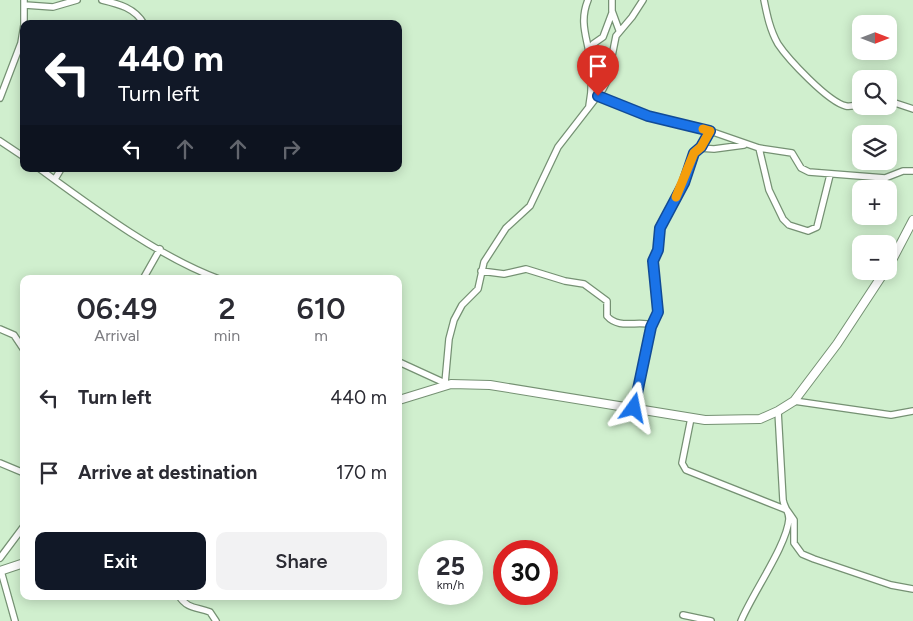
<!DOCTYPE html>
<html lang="en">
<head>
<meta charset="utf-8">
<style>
  :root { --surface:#fff; --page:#f2f2f3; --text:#2b2b33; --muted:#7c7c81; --accent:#111827 }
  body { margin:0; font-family:Figtree,sans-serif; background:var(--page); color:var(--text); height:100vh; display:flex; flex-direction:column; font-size:19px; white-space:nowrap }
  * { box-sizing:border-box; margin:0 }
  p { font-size:16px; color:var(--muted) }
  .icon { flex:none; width:28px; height:28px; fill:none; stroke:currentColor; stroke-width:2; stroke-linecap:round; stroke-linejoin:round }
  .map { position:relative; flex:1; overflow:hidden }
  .side { position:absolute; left:20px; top:275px; width:382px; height:325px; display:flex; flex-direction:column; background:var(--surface); border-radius:10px; box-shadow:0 2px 12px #0003 }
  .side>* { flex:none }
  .banner { position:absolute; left:20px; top:20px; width:382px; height:152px; border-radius:10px; box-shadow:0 2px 12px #0003; background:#111827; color:#fff; overflow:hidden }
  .needle { width:32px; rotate:90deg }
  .fabs { position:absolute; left:852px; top:15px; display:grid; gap:10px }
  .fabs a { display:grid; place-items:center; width:45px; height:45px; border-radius:10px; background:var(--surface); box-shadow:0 2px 12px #0003; font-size:25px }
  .speed { position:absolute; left:418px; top:540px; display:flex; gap:10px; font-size:25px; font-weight:700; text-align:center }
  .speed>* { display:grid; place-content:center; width:65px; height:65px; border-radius:50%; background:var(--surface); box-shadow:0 2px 12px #0003; line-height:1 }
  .speed small { font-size:12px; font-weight:400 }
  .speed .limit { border:8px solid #d22; background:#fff; color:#111 }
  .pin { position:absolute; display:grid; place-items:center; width:42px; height:42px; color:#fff; margin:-51px -21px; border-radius:50% 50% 50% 0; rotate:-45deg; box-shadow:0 0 5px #0007 }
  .pin .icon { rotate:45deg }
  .me { position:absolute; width:55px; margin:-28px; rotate:12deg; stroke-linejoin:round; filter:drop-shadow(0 0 4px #0008) }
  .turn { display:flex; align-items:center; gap:18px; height:105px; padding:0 15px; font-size:22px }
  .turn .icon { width:65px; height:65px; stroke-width:2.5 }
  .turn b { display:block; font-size:35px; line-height:42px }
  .lanes { display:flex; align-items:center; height:48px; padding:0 15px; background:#0003; justify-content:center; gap:25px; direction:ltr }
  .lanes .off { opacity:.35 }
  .eta { display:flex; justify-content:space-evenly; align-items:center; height:85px; text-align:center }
  .eta b { font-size:30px; font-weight:600; line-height:35px }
  .primary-button { display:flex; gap:10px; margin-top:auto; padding:10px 15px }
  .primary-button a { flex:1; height:58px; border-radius:10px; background:var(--accent); color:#fff; font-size:20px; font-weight:600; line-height:58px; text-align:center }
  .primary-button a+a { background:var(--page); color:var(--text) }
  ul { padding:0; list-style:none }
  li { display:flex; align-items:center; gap:15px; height:75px; padding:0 15px }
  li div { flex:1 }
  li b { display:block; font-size:19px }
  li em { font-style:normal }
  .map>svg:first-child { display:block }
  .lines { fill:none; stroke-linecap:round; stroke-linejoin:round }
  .street-casing { stroke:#759173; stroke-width:8 }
  .secondary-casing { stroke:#759173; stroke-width:10 }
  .street { stroke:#fff; stroke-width:5.5 }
  .secondary { stroke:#fff; stroke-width:8 }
  .route-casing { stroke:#114b97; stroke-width:12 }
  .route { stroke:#1a73e8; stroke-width:9 }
  .slow { stroke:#f59e0b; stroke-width:9 }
</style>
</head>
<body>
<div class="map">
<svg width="913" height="621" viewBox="0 0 913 621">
  <rect width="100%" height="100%" fill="#d0efce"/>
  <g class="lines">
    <defs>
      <path id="street" d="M 102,0 C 119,4 135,8 144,24
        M 588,0 C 579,22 587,37 590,58 C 592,74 592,91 589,106
        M 612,0 L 612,11 L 619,30
        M 764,0 C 767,15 770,30 778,44 C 788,59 828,102 846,106 C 851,107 857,105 861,104
        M 25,5 L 53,7 L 77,0
        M 24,24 L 24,0
        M 588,51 L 593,44 L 603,37 L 612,13
        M 598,96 L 648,116 L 710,131 L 759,148 L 792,153 L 801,168 L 809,172 L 885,178 L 903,171 L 913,171
        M 0,98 L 21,43 L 24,25
        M 889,101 L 913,109
        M 0,141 L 24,157
        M 699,148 L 714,149 L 744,145
        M 759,148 L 769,190 L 783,219 L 789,225 L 808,231 L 817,227 L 830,175
        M 40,169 C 92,207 159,257 219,279
        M 55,179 L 61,169
        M 481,271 L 504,274 L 526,269 L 565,281 L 584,284 L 607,301 L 607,316 C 619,330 638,320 652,325
        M 143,279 L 160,249
        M 0,329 L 14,335 L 24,350
        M 399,362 L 447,384
        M 445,383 L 449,339 L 454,320 L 462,305 L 478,289 L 484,262 L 506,228 L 530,206 L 558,147 L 603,89 L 607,81 L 616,36 L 632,17 L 643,0
        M 794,401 L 891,415 L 913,411
        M 634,408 L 651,327 L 658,312 L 653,261 L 658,250 L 660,228 L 684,183 L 694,153 L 701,147 L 710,131
        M 691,418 L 682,463 L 686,470 L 787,510 L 794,520 L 794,543 L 802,554 L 814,559 L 891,585 L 913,589
        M 0,463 L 24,473
        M 0,558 L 24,526
        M 1,571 L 15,621
        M 179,596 C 187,609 197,607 210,612 L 216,621
        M 683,615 L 711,621
        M 741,621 C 752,594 787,545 789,519 C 789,511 784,507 783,500 L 778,411"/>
      <path id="secondary" d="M 889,266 L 913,220
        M 399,400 L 451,384 L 490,385 L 705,420 L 760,419 L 778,411 L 794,401 L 837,344 L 885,271
        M 0,571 L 24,563"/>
    </defs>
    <!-- street casing -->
    <use href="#street" class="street-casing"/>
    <!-- secondary casing -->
    <use href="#secondary" class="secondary-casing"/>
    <!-- street -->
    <use href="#street" class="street"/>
    <!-- secondary -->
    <use href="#secondary" class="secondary"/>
  </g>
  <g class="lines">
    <defs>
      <path id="route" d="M 598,96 L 648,116 L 710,131 L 701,147 L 694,153 L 684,183 L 660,228 L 658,250 L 653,261 L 658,312 L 651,327 L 634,408"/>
    </defs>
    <!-- route casing -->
    <use href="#route" class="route-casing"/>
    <!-- route -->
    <use href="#route" class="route"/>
    <!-- slow -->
    <path class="slow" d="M 676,197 L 694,153 L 701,147 L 710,131 L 703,129"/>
  </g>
</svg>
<div class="fabs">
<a><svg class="needle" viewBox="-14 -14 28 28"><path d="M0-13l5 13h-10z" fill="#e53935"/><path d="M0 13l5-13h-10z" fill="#7c7c81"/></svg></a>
<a><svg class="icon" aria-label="search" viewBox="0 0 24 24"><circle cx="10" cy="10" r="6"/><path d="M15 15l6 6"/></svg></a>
<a><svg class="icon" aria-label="layers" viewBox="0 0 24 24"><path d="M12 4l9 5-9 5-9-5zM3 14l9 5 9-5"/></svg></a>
<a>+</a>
<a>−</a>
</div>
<div class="speed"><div>25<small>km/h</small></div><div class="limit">30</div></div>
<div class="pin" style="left:598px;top:96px;background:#d93025"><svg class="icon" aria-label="arrive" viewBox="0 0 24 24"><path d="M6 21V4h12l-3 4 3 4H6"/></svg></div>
<svg class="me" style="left:634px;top:408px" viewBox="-20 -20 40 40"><path d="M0-17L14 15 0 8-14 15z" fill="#1a73e8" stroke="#fff" stroke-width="4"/></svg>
<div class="banner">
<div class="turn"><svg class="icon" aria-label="left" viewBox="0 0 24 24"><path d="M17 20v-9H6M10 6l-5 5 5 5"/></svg><div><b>440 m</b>Turn left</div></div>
<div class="lanes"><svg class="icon" aria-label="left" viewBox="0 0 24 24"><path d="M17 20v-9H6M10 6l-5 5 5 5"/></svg><svg class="icon off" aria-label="ahead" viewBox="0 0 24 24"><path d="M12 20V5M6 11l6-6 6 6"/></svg><svg class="icon off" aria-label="ahead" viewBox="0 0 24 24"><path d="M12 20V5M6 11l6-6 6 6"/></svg><svg class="icon off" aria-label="right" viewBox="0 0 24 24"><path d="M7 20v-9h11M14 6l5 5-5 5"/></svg></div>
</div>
<section class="side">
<div class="eta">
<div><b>06:49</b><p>Arrival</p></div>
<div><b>2</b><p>min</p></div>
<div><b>610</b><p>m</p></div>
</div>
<ul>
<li><svg class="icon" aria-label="left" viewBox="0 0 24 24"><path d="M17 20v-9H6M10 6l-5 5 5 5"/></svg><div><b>Turn left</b></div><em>440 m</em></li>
<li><svg class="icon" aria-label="arrive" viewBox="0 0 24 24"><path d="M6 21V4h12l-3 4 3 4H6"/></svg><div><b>Arrive at destination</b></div><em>170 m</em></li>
</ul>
<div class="primary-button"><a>Exit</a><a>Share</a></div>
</section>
</div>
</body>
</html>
